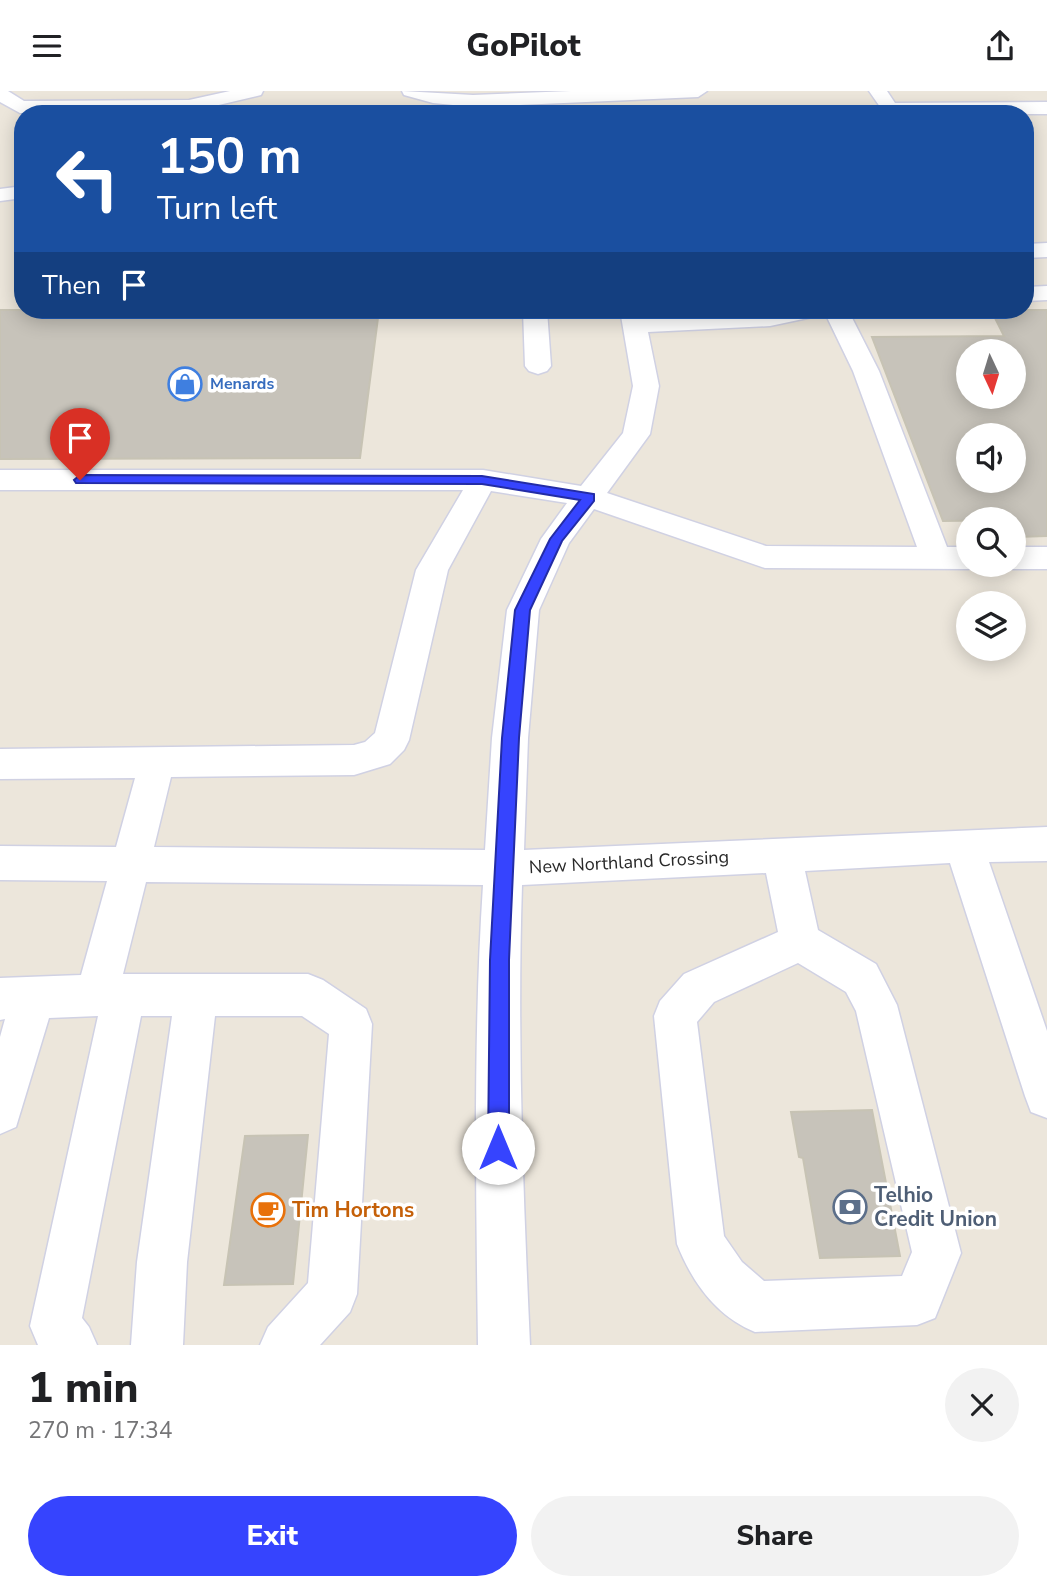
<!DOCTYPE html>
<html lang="en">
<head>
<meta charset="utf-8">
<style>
  :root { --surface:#fff; --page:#f2f2f2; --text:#202124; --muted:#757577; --accent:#3644fe }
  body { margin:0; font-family:"Nunito Sans",sans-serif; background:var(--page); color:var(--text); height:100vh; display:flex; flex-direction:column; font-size:26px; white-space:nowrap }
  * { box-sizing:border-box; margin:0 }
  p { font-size:23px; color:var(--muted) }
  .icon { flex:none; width:38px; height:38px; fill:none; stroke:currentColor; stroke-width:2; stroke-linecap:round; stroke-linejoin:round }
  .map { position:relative; height:1254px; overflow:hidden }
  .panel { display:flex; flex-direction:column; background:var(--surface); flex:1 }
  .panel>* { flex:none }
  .guide { position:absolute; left:14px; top:14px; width:1020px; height:214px; border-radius:28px; box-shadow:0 4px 18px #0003; background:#1a4fa0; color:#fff; overflow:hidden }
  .needle { width:46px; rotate:176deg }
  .controls { position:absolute; left:956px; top:248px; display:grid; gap:14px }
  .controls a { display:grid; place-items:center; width:70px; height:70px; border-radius:50%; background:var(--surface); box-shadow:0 4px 18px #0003; font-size:35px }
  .pin { position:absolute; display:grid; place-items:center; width:60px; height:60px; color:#fff; margin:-72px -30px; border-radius:50% 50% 50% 0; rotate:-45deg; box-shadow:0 0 7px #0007 }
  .pin .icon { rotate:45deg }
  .me { position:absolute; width:77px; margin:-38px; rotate:0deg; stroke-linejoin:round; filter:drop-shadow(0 0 5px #0008) }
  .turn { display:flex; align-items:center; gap:24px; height:147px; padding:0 28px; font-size:32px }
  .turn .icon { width:91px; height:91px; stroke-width:2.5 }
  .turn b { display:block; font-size:49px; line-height:60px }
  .then { display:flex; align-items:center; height:66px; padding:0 28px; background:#0003; gap:14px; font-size:26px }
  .round { display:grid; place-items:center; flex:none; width:74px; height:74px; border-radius:37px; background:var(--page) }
  .headline { display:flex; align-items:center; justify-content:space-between; height:119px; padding:0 28px }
  h1 { font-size:42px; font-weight:800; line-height:52px }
  .cta { display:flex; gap:14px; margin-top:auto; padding:14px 28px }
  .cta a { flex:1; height:80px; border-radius:42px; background:var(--accent); color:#fff; font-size:28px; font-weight:800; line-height:80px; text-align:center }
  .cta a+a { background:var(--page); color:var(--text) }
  header { display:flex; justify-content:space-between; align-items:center; height:91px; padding:0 28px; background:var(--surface); font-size:32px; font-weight:800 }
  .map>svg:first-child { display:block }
  .building { fill:#c7c3ba; stroke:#c7c3b4; stroke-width:2; fill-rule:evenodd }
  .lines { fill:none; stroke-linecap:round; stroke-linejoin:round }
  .minor-casing { stroke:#d0d1e3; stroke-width:3 }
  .minor { fill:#fff; fill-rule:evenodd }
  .route { fill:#3644fe; stroke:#232ca5; stroke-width:2 }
  .labels { text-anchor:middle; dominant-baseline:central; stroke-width:7; stroke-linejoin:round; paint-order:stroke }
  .far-shop-label { font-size:16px; font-weight:bold; fill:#366cbe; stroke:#fff; text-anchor:start }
  .street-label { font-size:18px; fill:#292929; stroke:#fff }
  .near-service-label { font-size:21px; font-weight:bold; fill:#4e5e75; stroke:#fff; text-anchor:start }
  .near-food-label { font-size:21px; font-weight:bold; fill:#c56008; stroke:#fff; text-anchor:start }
</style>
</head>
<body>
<header><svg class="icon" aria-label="menu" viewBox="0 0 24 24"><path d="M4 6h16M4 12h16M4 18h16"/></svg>GoPilot<svg class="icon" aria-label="share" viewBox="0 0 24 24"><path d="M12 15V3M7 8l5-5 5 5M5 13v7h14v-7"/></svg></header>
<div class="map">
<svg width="1047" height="1254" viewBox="0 0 1047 1254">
  <rect width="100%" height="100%" fill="#ece6db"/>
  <!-- building -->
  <path class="building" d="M 0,219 L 379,219 L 360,367 L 0,368 Z
    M 991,219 L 1047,219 L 1047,445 L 1013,446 L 1013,429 L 943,430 L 872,246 L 1004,245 ZM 968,261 L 1013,261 L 1013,306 L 968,306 ZM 968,345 L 1013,345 L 1013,390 L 968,390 Z
    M 872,1019 L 900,1165 L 820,1167 L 803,1067 L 799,1066 L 791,1021 Z
    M 308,1044 L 293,1193 L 224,1194 L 245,1045 Z"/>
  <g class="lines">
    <defs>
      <path id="minor" d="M 0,0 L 8,0 L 24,10 L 189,9 L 230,0 L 263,0 L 261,4 L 189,21 L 20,22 L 0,11 Z
        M 402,0 L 473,4 L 571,0 L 707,0 L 698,6 L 473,16 L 433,12 L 404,4 Z
        M 869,0 L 887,0 L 895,12 L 1047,11 L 1047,23 L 885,23 Z
        M 23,95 L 23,107 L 0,110 L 0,98 Z
        M 1047,152 L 1047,166 L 1026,167 L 1026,153 Z
        M 1047,195 L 1047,209 L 1026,210 L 1026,196 Z
        M 523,219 L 547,219 L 551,275 L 547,280 L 538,283 L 529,280 L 525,275 Z
        M 620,219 L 644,219 L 646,226 L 779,219 L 848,219 L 879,280 L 947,456 L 968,456 L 968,474 L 979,474 L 968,478 L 765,477 L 594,418 L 569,452 L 539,519 L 528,647 L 524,759 L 1047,736 L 1047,770 L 989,771 L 1047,940 L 1047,1027 L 1031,1021 L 1025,1005 L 950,772 L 805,780 L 818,839 L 876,873 L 897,914 L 961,1162 L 935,1227 L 917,1234 L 755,1241 C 716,1225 692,1191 677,1153 L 654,925 L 660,910 L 684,883 L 778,841 L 766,782 L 522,794 C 517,947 523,1100 530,1254 L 478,1254 C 476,1101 473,947 483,794 L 146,791 L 123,883 L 308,883 L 323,889 L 366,918 L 372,933 L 357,1203 L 350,1221 L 320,1254 L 260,1254 L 268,1236 L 308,1192 L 329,943 L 302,925 L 215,925 L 187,1171 L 183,1254 L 131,1254 L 137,1171 L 172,925 L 141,925 L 82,1227 L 89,1236 L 97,1254 L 38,1254 L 30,1235 L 98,925 L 49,927 L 16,1036 L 0,1043 L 0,946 L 5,928 L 0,929 L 0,887 L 81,884 L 107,790 L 0,789 L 0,755 L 116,756 L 135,687 L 0,688 L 0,658 L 354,654 L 365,651 L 375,642 L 416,479 L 463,399 L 0,399 L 0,379 L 483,379 L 581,395 L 623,342 L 633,295 ZM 824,220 L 853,280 L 917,456 L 766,455 L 607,402 L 650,343 L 659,295 L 648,241 L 770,235 L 822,224 ZM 491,400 L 567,412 L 541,448 L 507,519 L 492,647 L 485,759 L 154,756 L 171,686 L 354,684 L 390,673 L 404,659 L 409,649 L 448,479 ZM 798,872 L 846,901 L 856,920 L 912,1161 L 902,1185 L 764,1190 L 742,1171 L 724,1145 L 697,931 L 714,911 Z
        M 1013,456 L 1047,456 L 1047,478 L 1013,478 L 1002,475 L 1013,474 Z"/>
    </defs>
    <!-- minor casing -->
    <use href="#minor" class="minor-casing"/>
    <!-- minor -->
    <use href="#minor" class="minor"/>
  </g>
  <!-- route -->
  <path class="route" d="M 80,384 L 482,385 L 594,403 L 594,410 L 562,450 L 530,519 L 519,647 L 509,869 L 509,1057 L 506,1065 L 498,1068 L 491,1065 L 488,1057 L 490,869 L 502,647 L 515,519 L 550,448 L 580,409 L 482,393 L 76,392 L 74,389 Z"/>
  <!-- icons -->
  <defs>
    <symbol id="shop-ring" viewBox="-11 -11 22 22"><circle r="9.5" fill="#fff" stroke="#3f7fe0" stroke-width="1.5"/><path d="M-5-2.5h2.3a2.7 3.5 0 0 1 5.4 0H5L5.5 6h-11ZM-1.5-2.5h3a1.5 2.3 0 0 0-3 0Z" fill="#3f7fe0"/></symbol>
    <symbol id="bank-ring" viewBox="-11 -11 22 22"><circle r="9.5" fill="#fff" stroke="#5c6f8a" stroke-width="1.5"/><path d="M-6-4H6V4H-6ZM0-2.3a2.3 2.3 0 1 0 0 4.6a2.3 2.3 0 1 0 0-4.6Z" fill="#5c6f8a"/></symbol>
    <symbol id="cafe-ring" viewBox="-11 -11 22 22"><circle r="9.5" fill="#fff" stroke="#e8710a" stroke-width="1.5"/><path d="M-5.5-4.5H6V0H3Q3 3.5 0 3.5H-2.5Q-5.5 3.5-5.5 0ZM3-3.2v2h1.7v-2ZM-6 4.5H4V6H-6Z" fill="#e8710a"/></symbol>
  </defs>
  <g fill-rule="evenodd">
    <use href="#shop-ring" x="166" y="274" width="38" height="38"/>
    <use href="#bank-ring" x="831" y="1097" width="38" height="38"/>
    <use href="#cafe-ring" x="249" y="1100" width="38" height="38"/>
  </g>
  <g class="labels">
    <!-- far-shop labels -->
    <g class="far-shop-label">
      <text x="210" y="293">Menards</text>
    </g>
    <!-- street labels -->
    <g class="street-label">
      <text transform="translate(629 771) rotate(-3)">New Northland Crossing</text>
    </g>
    <!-- near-service labels -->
    <g class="near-service-label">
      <text x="874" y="1104">Telhio<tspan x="874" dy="24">Credit Union</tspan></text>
    </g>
    <!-- near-food labels -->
    <g class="near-food-label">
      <text x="292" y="1119">Tim Hortons</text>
    </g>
  </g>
</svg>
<div class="controls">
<a><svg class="needle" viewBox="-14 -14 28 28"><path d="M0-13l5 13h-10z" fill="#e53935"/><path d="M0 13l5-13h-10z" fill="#757577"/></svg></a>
<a><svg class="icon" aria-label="sound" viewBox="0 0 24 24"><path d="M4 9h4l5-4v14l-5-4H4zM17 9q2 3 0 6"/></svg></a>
<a><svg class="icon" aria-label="search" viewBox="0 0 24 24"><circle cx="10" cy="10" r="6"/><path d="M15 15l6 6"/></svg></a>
<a><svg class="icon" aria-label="layers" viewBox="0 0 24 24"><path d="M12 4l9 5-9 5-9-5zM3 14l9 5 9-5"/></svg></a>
</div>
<div class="pin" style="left:80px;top:389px;background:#d93025"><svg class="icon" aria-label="arrive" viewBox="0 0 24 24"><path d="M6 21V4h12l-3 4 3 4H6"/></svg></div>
<svg class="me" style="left:498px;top:1057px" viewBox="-20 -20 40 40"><circle r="19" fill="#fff"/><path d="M0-13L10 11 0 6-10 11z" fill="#3644fe"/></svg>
<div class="guide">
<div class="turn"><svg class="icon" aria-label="left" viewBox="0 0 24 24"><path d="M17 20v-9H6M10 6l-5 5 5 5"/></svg><div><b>150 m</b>Turn left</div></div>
<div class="then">Then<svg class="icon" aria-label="arrive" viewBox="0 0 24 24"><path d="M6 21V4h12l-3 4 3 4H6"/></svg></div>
</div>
</div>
<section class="panel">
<div class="headline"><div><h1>1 min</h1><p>270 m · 17:34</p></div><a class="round"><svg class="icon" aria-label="close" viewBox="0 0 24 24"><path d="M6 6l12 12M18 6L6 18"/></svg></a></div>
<div class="cta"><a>Exit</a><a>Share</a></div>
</section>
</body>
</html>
